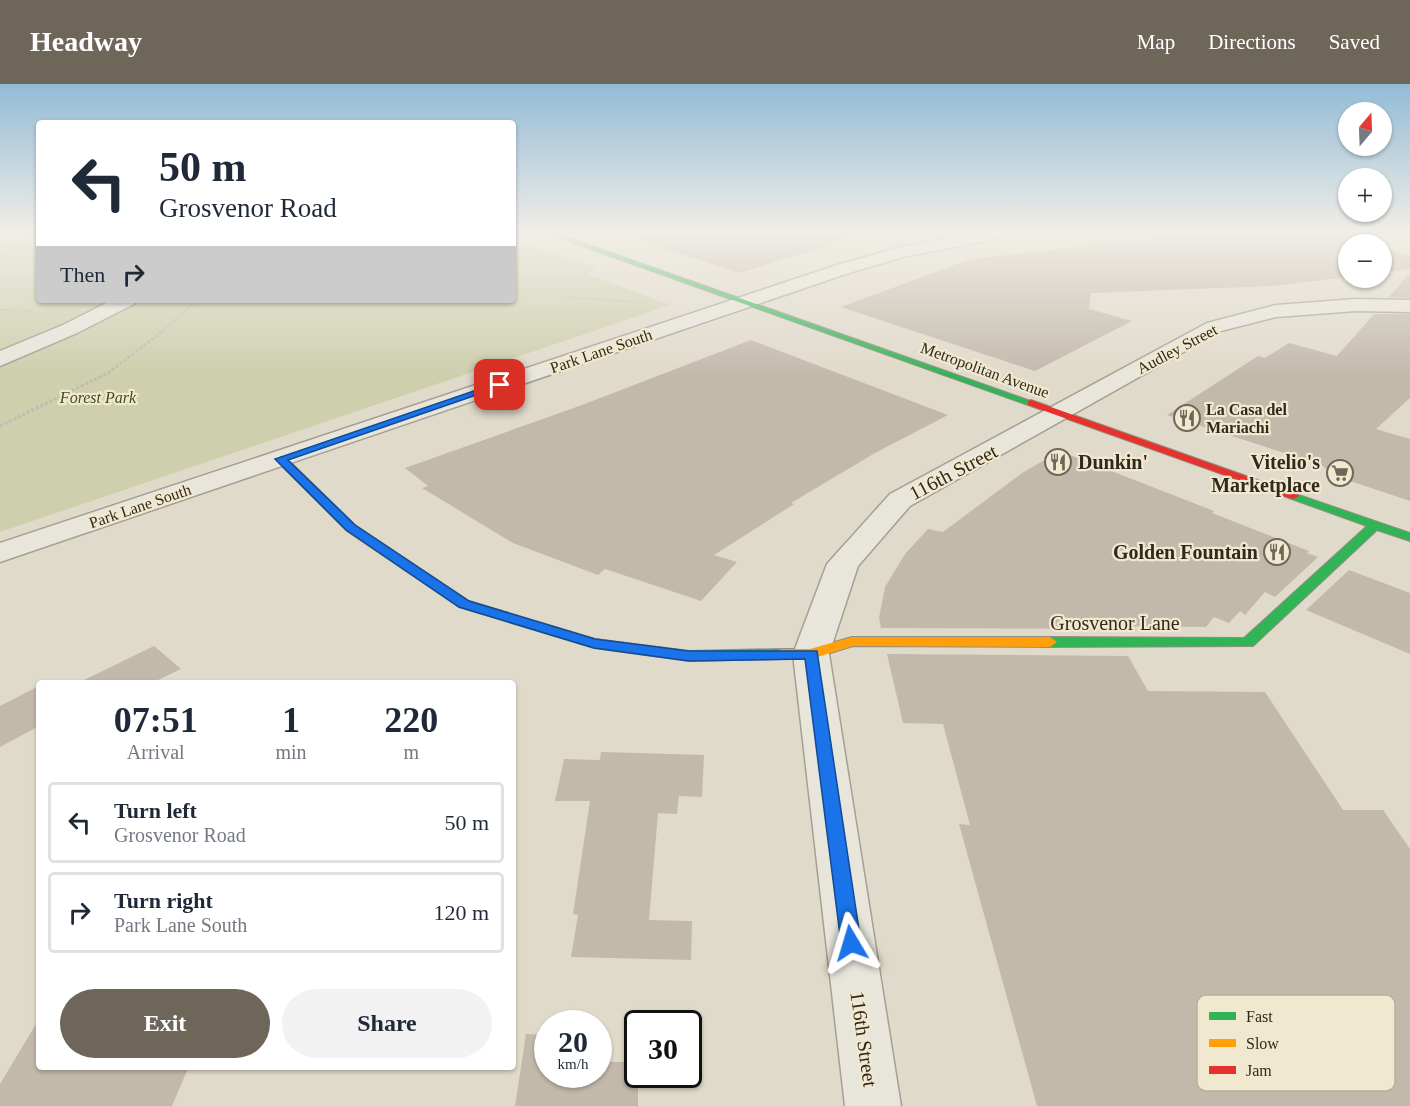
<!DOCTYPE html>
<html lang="en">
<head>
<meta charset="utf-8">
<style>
  :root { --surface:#fff; --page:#f2f2f3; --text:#1f2937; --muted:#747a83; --line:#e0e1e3; --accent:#6f665a }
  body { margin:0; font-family:Georgia,serif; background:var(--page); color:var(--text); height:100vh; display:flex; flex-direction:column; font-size:22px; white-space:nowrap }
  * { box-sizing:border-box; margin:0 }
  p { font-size:20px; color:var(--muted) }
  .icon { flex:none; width:33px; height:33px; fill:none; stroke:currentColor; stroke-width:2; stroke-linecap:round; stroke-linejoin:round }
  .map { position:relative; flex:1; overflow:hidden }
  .drawer { position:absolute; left:36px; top:596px; width:480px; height:390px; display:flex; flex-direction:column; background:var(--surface); border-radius:6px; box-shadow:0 2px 4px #0004 }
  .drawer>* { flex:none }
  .guide { position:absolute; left:36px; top:36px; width:480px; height:183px; border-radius:6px; box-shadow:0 2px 4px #0004; background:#fff; color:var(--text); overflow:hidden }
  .needle { width:39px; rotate:19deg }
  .tools { position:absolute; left:1338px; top:18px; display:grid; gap:12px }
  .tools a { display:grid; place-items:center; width:54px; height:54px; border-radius:50%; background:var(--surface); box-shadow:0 2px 4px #0004; font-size:30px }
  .speed { position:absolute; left:534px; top:926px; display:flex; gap:12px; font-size:30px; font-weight:700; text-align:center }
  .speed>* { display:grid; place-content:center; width:78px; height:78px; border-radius:50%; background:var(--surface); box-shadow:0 2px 4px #0004; line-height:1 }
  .speed small { font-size:15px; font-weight:400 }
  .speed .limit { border:3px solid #111; border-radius:9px; background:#fff; color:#111 }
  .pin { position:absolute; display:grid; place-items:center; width:51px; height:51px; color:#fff; margin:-26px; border-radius:12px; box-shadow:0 3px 9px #0006 }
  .me { position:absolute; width:66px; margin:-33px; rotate:353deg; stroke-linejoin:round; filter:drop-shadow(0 0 4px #0008) }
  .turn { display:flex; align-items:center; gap:21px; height:126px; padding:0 24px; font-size:27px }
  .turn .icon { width:78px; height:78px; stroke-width:2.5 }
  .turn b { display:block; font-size:42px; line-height:51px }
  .then { display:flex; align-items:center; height:57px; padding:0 24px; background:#0003; gap:12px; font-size:22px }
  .eta { display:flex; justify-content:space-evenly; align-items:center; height:102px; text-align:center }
  .eta b { font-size:36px; font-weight:700; line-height:42px }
  .action { display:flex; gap:12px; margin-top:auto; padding:12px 24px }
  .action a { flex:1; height:69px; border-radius:36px; background:var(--accent); color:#fff; font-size:24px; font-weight:700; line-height:69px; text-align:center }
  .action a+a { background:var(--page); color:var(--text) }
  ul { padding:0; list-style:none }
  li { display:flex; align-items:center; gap:18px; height:81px; margin:0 12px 9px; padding:0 12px; border:3px solid var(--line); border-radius:6px }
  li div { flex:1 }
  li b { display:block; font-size:22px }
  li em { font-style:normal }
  header { display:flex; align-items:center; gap:36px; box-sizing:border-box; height:84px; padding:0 30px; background:var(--accent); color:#fff }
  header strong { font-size:28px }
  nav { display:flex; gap:33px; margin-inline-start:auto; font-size:21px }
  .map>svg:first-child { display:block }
  .green { fill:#cdcfad }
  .building { fill:#c3b9ab }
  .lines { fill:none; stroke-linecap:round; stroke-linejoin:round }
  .street-casing { stroke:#a59f94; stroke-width:3 }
  .fast-casing { stroke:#958e83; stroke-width:2 }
  .slow-casing { stroke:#958e83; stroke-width:2 }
  .jam-casing { stroke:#958e83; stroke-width:2 }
  .path-far1 { stroke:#c1bcb3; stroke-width:2; stroke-dasharray:2 1.5; stroke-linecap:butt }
  .path { stroke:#c1bcb3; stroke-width:3; stroke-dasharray:3 2; stroke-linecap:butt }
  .street { fill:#e8e5db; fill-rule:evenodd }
  .fast { fill:#30b455; fill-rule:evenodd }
  .slow { fill:#ff9f0a; fill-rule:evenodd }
  .jam { fill:#e5322d; fill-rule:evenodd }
  .route { fill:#1a73e8; stroke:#114b97; stroke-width:1.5 }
  .labels { text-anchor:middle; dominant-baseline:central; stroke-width:4.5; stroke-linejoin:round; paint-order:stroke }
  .far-street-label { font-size:16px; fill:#32281d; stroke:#f1e9cf }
  .far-park-label { font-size:16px; font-style:italic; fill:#414c25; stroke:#f1e9cf }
  .far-poi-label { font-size:16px; font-weight:bold; fill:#32281d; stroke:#f1e9cf; text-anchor:start }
  .poi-label { font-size:20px; font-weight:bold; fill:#32281d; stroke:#f1e9cf; text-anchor:end }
  .street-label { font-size:20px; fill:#32281d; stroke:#f1e9cf }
  .key { fill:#f1e9cf; stroke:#b8af9a; stroke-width:1.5 }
  .key-label { font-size:16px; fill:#32281d }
</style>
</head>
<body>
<header>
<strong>Headway</strong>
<nav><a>Map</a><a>Directions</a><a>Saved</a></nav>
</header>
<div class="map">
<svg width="1410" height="1022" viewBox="0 0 1410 1022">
  <rect width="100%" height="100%" fill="#e0daca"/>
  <!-- green -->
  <path class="green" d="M 0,149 L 39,149 L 39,216 L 513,216 L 513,155 L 596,183 L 588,190 L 670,221 L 0,448 Z"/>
  <!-- building -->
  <path class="building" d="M 639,149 L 843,149 L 845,157 L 739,189 L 638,156 Z
    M 1201,149 L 1342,149 L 1375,160 L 1348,160 L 1348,193 L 1273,202 L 1091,209 L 1089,224 L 1086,224 L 1132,237 L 1035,287 L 841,223 L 971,175 Z
    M 1382,163 L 1410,172 L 1410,185 L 1382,189 Z
    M 1410,189 L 1410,214 L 1389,213 Z
    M 1374,230 L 1410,230 L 1410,314 L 1376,345 L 1410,355 L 1410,417 L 1338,393 L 1321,381 L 1167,331 L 1258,272 L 1265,274 L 1289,259 L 1337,272 Z
    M 751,256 L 948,331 L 875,369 L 791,419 L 794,420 L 714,471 L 737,478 L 701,517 L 605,485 L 598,491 L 513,459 L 422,404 L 428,402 L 405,384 L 582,321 Z
    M 1060,367 L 1214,427 L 1212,429 L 1309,467 L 1307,469 L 1318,473 L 1275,513 L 1265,508 L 1245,531 L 1240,527 L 1229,539 L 1214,533 L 1206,543 L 1112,542 L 1114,545 L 881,544 L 879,534 L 885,503 L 905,470 L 928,445 L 943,448 L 1022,389 Z
    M 1349,486 L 1410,509 L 1410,570 L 1306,526 Z
    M 154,562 L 181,585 L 154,598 L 80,598 Z
    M 887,570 L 1128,572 L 1148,607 L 1265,608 L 1343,726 L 1383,726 L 1410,765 L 1410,1022 L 1037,1022 L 959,740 L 970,741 L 943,640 L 903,639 Z
    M 39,602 L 39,642 L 0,663 L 0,622 Z
    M 601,668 L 704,671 L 702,713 L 679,712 L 677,730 L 658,729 L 649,836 L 692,837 L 691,876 L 571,873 L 578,831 L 573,830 L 590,717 L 555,717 L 564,675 L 600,676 Z
    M 39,935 L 39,982 L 189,982 L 172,1022 L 0,1022 L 0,1000 Z
    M 526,950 L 548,951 L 548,990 L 598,990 L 598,951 L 610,951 L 608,978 L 638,978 L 638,1022 L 515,1022 Z"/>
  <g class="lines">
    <defs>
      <path id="street" d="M 974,149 L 1009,149 L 1001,154 L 903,173 L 846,190 L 0,478 L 0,459 L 834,182 L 900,163 Z
        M 1356,215 L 1410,216 L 1410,228 L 1356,227 L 1276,233 L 1221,247 L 910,422 L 858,482 L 829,570 L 901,1022 L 845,1022 L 793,570 L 827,480 L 890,410 L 1207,239 L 1276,221 Z
        M 112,216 L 137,216 L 134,220 L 77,249 L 0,282 L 0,267 L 63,241 Z"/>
      <path id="fast" d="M 545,149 L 555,149 L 1036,319 L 1028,321 Z
        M 281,372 L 285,373 L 355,441 L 469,517 L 595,555 L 689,567 L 781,565 L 788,570 L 781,575 L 689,577 L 594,564 L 459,523 L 347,447 L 277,377 L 276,375 Z
        M 1293,409 L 1410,449 L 1410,457 L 1377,446 L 1253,562 L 1050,563 L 1043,558 L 1050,553 L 1244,554 L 1367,442 L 1289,414 L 1287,412 L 1289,410 Z"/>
      <path id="slow" d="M 852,553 L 1050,553 L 1057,558 L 1050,563 L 853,562 L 811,575 L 781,575 L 774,570 L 781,565 L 810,565 Z"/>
      <path id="jam" d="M 1031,316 L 1297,410 L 1299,412 L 1293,415 L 1289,414 L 1028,321 L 1028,317 Z"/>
    </defs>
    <!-- street casing -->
    <use href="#street" class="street-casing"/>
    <!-- fast casing -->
    <use href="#fast" class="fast-casing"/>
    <!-- slow casing -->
    <use href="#slow" class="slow-casing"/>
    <!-- jam casing -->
    <use href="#jam" class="jam-casing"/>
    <!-- path-far1 -->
    <path class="path-far1" d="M 727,149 L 738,152
      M 651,152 L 671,149
      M 0,164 L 5,170 L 0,173
      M 564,213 L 646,219
      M 0,226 L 32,227
      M 160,249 L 197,216"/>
    <!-- path -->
    <path class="path" d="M 0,342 L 108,289 L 162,248"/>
    <!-- street -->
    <use href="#street" class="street"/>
    <!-- fast -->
    <use href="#fast" class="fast"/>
    <!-- slow -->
    <use href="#slow" class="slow"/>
    <!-- jam -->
    <use href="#jam" class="jam"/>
  </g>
  <!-- sky -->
  <linearGradient id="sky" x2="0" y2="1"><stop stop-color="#93bbd6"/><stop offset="0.51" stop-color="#f1eee7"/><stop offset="1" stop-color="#f1eee7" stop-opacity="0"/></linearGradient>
  <rect width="1410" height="292" fill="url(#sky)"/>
  <!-- route -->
  <path class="route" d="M 497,299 L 505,301 L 288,376 L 355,441 L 469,517 L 595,555 L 689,567 L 817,567 L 861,859 L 858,865 L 851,868 L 844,865 L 841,859 L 805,575 L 689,577 L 594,564 L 459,523 L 346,446 L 275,375 Z"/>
  <!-- icons -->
  <defs>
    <symbol id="restaurant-ring" viewBox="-11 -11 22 22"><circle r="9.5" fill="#f1e9cf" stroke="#6f665a" stroke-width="1.5"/><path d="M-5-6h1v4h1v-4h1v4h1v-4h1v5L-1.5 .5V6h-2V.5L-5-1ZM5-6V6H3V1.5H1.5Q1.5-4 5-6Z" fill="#6f665a"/></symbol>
    <symbol id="supermarket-ring" viewBox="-11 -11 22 22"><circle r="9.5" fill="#f1e9cf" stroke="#6f665a" stroke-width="1.5"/><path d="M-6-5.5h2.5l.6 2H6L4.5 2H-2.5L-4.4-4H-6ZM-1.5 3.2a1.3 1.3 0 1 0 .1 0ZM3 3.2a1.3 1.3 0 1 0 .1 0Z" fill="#6f665a"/></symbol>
  </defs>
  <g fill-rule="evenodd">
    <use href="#restaurant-ring" x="1172" y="319" width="30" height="30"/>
    <use href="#restaurant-ring" x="1043" y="363" width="30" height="30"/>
    <use href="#supermarket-ring" x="1325" y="374" width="30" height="30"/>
    <use href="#restaurant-ring" x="1262" y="453" width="30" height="30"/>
  </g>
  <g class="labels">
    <!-- far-street labels -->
    <g class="far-street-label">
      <text transform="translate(1177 265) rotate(-28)">Audley Street</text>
      <text transform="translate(601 267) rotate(-19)">Park Lane South</text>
      <text transform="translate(985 286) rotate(20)">Metropolitan Avenue</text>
      <text transform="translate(140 422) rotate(-19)">Park Lane South</text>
    </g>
    <!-- far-park labels -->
    <g class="far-park-label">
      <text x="98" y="313">Forest Park</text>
    </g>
    <!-- far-poi labels -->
    <g class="far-poi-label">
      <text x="1206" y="325">La Casa del<tspan x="1206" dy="18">Mariachi</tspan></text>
    </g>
    <!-- poi labels -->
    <g class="poi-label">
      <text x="1078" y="378" text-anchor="start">Dunkin'</text>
      <text x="1320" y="378">Vitelio's<tspan x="1320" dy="23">Marketplace</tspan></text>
      <text x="1258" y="468">Golden Fountain</text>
    </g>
    <!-- street labels -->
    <g class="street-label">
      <text transform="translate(953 388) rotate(-28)">116th Street</text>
      <text x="1115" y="539">Grosvenor Lane</text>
      <text transform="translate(864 955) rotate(82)">116th Street</text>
    </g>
  </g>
  <!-- legend -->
  <rect x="1197" y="911" width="198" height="96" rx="9" class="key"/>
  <rect x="1209" y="928" width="27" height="8" fill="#30b455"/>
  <rect x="1209" y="955" width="27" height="8" fill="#ff9f0a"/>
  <rect x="1209" y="982" width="27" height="8" fill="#e5322d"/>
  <g class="key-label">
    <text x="1246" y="938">Fast</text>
    <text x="1246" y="965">Slow</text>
    <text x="1246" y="992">Jam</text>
  </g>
</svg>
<div class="tools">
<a><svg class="needle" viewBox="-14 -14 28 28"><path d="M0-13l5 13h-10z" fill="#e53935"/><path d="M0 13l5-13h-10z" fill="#747a83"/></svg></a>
<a>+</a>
<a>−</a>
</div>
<div class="speed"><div>20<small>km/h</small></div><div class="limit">30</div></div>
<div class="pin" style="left:500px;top:301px;background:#d93025"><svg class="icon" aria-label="arrive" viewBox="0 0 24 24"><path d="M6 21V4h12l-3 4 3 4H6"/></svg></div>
<svg class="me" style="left:851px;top:859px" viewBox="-20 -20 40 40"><path d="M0-17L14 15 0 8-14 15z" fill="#1a73e8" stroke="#fff" stroke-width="4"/></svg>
<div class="guide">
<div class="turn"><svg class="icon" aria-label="left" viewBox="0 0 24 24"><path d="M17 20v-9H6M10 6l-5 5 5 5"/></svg><div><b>50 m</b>Grosvenor Road</div></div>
<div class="then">Then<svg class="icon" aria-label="right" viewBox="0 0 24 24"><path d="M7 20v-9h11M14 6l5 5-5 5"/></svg></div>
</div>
<section class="drawer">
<div class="eta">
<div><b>07:51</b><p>Arrival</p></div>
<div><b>1</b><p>min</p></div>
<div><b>220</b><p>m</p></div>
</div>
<ul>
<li><svg class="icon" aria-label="left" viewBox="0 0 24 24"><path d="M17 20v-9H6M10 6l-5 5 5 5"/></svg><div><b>Turn left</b><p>Grosvenor Road</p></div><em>50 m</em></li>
<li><svg class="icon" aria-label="right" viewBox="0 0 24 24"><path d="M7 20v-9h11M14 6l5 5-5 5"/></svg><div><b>Turn right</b><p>Park Lane South</p></div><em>120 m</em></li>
</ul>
<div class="action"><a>Exit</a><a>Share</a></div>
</section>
</div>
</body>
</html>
